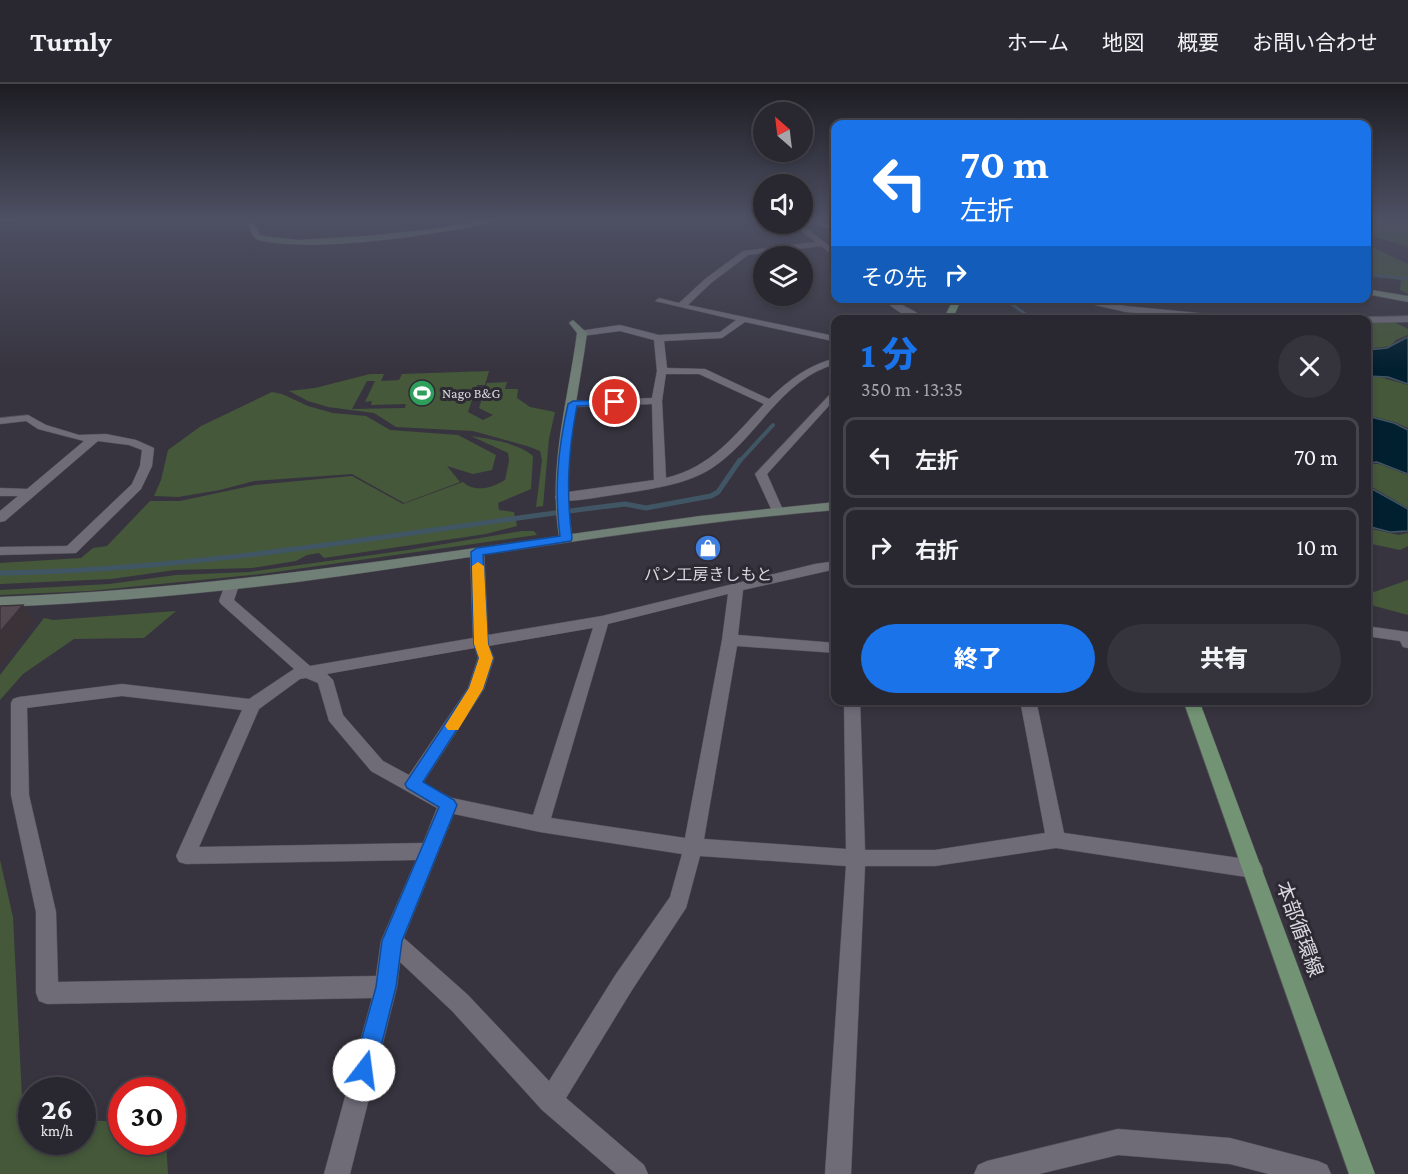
<!DOCTYPE html>
<html lang="ja">
<head>
<meta charset="utf-8">
<style>
  :root { --surface:#29272f; --page:#35333b; --text:#f1f3f6; --muted:#a5a5aa; --line:#45444b; --accent:#1a73e8 }
  body { margin:0; font-family:"Crimson Pro","Noto Sans JP",serif; background:var(--page); color:var(--text); height:100vh; display:flex; flex-direction:column; font-size:22px; white-space:nowrap }
  * { box-sizing:border-box; margin:0 }
  p { font-size:20px; color:var(--muted) }
  .icon { flex:none; width:33px; height:33px; fill:none; stroke:currentColor; stroke-width:2; stroke-linecap:round; stroke-linejoin:round }
  .map { position:relative; flex:1; overflow:hidden }
  .details { position:absolute; left:831px; top:231px; width:540px; height:390px; display:flex; flex-direction:column; background:var(--surface); border-radius:12px; box-shadow:0 3px 9px #0003,0 0 0 2px var(--line) }
  .details>* { flex:none }
  .guide { position:absolute; left:831px; top:36px; width:540px; height:183px; border-radius:12px; box-shadow:0 3px 9px #0003,0 0 0 2px var(--line); background:#1a73e8; color:#fff; overflow:hidden }
  .needle { width:39px; rotate:332deg }
  .controls { position:absolute; left:753px; top:18px; display:grid; gap:12px }
  .controls a { display:grid; place-items:center; width:60px; height:60px; border-radius:50%; background:var(--surface); box-shadow:0 3px 9px #0003,0 0 0 2px var(--line); font-size:30px }
  .speed { position:absolute; left:18px; top:993px; display:flex; gap:12px; font-size:30px; font-weight:700; text-align:center }
  .speed>* { display:grid; place-content:center; width:78px; height:78px; border-radius:50%; background:var(--surface); box-shadow:0 3px 9px #0003,0 0 0 2px var(--line); line-height:1 }
  .speed small { font-size:15px; font-weight:400 }
  .speed .limit { border:9px solid #d22; background:#fff; color:#111 }
  .pin { position:absolute; display:grid; place-items:center; width:51px; height:51px; color:#fff; margin:-26px; border:3px solid #fff; border-radius:50%; box-shadow:0 2px 6px #0007 }
  .me { position:absolute; width:66px; margin:-33px; rotate:15deg; stroke-linejoin:round; filter:drop-shadow(0 0 4px #0008) }
  .turn { display:flex; align-items:center; gap:21px; height:126px; padding:0 30px; font-size:27px }
  .turn .icon { width:78px; height:78px; stroke-width:2.5 }
  .turn b { display:block; font-size:42px; line-height:51px }
  .then { display:flex; align-items:center; height:57px; padding:0 30px; background:#0003; gap:12px; font-size:22px }
  .round { display:grid; place-items:center; flex:none; width:63px; height:63px; border-radius:32px; background:var(--page) }
  .headline { display:flex; align-items:center; justify-content:space-between; height:102px; padding:0 30px }
  h1 { font-size:36px; font-weight:800; line-height:45px; color:var(--accent) }
  .cta { display:flex; gap:12px; margin-top:auto; padding:12px 30px }
  .cta a { flex:1; height:69px; border-radius:36px; background:var(--accent); color:#fff; font-size:24px; font-weight:800; line-height:69px; text-align:center }
  .cta a+a { background:var(--page); color:var(--text) }
  ul { padding:0; list-style:none }
  li { display:flex; align-items:center; gap:18px; height:81px; margin:0 12px 9px; padding:0 18px; border:3px solid var(--line); border-radius:12px }
  li div { flex:1 }
  li b { display:block; font-size:22px }
  li em { font-style:normal }
  header { display:flex; align-items:center; gap:36px; box-sizing:border-box; height:84px; padding:0 30px; background:var(--surface); border-bottom:2px solid var(--line) }
  header strong { font-size:28px }
  nav { display:flex; gap:33px; margin-inline-start:auto; font-size:21px }
  .map>svg:first-child { display:block }
  .green { fill:#45583a; fill-rule:evenodd }
  .water { fill:#001f2f; stroke:#415664; stroke-width:1.5 }
  .lines { fill:none; stroke-linecap:round; stroke-linejoin:round }
  .stream-far2 { stroke:#415664; stroke-width:3 }
  .stream-far1 { stroke:#415664; stroke-width:4 }
  .stream { stroke:#415664; stroke-width:5 }
  .street-casing { stroke:#535159; stroke-width:1 }
  .secondary-casing { stroke:#535159; stroke-width:1 }
  .primary-casing { stroke:#535159; stroke-width:1 }
  .street { fill:#6f6c78; fill-rule:evenodd }
  .secondary { fill:#718076; fill-rule:evenodd }
  .primary { fill:#739474; fill-rule:evenodd }
  .shaded-wall { fill:#3b3338 }
  .building { fill:#544950; stroke:#3b3338; stroke-width:1.5 }
  .route { fill:#1a73e8; stroke:#114b97; stroke-width:1.5 }
  .slow { fill:#f59e0b }
  .labels { text-anchor:middle; dominant-baseline:central; stroke-width:6; stroke-linejoin:round; paint-order:stroke }
  .far-poi-label { font-size:14px; fill:#d9d8de; stroke:#2d2a34; text-anchor:start }
  .poi-label { font-size:16px; fill:#d9d8de; stroke:#2d2a34 }
  .near-street-label { font-size:20px; fill:#d9d8de; stroke:#2d2a34 }
</style>
</head>
<body>
<header>
<strong>Turnly</strong>
<nav><a>ホーム</a><a>地図</a><a>概要</a><a>お問い合わせ</a></nav>
</header>
<div class="map">
<svg width="1408" height="1090" viewBox="0 0 1408 1090">
  <rect width="100%" height="100%" fill="#37343f"/>
  <!-- green -->
  <path class="green" d="M 1367,134 L 1408,134 L 1408,163 L 1367,150 Z
    M 1366,160 L 1408,180 L 1408,210 L 1400,206 L 1401,196 L 1367,192 Z
    M 1376,237 L 1392,237 L 1408,245 L 1408,251 L 1396,256 L 1390,262 L 1367,265 L 1367,242 Z
    M 489,287 L 485,301 L 477,301 L 468,328 L 483,336 L 493,331 L 479,324 L 487,299 L 507,298 L 505,305 L 518,305 L 517,314 L 530,323 L 555,328 L 549,355 L 543,422 L 536,423 L 542,376 L 540,367 L 527,362 L 473,347 L 396,343 L 374,329 L 328,323 L 308,317 L 289,307 L 315,304 L 370,290 L 384,290 L 381,297 L 399,296 L 402,290 ZM 367,297 L 375,297 L 365,318 L 372,317 L 371,321 L 406,320 L 405,324 L 352,325 Z
    M 1376,292 L 1408,301 L 1408,344 L 1395,338 L 1367,331 L 1367,293 Z
    M 272,308 L 282,310 L 308,322 L 333,329 L 366,332 L 390,346 L 458,351 L 496,371 L 492,386 L 473,390 L 447,382 L 460,398 L 404,419 L 352,390 L 254,397 L 220,406 L 178,413 L 154,412 L 161,396 L 168,366 L 201,342 Z
    M 471,352 C 491,355 518,359 533,372 L 531,405 L 498,419 L 499,426 L 514,428 L 517,442 L 486,450 L 324,474 L 319,469 L 307,471 L 296,477 L 252,484 L 175,486 L 111,495 L 0,500 L 0,479 L 81,474 L 93,464 L 107,462 L 150,417 L 180,417 L 255,401 L 352,392 L 403,420 L 463,398 C 475,409 492,404 505,396 L 509,377 L 508,369 Z
    M 1369,380 L 1379,380 L 1408,391 L 1408,424 L 1367,400 L 1367,382 Z
    M 1367,444 L 1399,451 L 1408,449 L 1408,462 L 1400,466 L 1367,459 Z
    M 522,447 L 534,447 L 537,451 L 261,490 L 89,507 L 0,511 L 0,506 L 109,500 L 176,491 L 249,488 L 408,466 Z
    M 1408,496 L 1408,531 L 1367,520 L 1367,506 L 1374,508 Z
    M 176,527 L 144,554 L 74,555 L 23,590 L 0,616 L 0,591 L 44,534 L 53,536 Z
    M 0,776 L 13,833 L 23,1033 L 31,1033 L 32,1058 L 82,1058 L 83,1036 L 121,1038 L 122,1058 L 166,1058 L 168,1090 L 0,1090 Z"/>
  <!-- water -->
  <path class="water" d="M 1408,253 L 1408,300 L 1388,293 L 1367,292 L 1367,266 L 1387,264 Z
    M 1367,332 L 1394,339 L 1408,346 L 1408,390 L 1377,378 L 1367,379 Z
    M 1367,402 L 1408,425 L 1408,447 L 1390,448 L 1367,442 Z"/>
  <g class="lines">
    <!-- stream-far2 -->
    <path class="stream-far2" d="M 1366,190 L 1408,195
      M 1003,214 L 1034,236"/>
    <!-- stream-far1 -->
    <path class="stream-far1" d="M 739,378 L 773,341"/>
    <!-- stream -->
    <path class="stream" d="M 0,489 C 210,486 417,445 625,420 L 646,424 L 711,412 L 718,408 L 740,376"/>
    <defs>
      <path id="street" d="M 811,137 L 816,138 L 805,143 L 836,167 L 836,173 L 821,162 L 748,171 L 711,199 L 688,221 L 834,252 L 836,261 L 828,256 L 745,238 L 722,254 L 664,257 L 667,284 L 705,285 L 769,315 C 789,296 808,281 836,274 L 836,280 C 780,295 758,354 712,384 C 686,401 650,405 620,410 C 603,412 572,419 557,416 L 555,413 L 557,410 L 561,409 L 654,396 L 652,320 L 573,323 L 568,320 L 573,317 L 652,314 L 657,287 L 654,256 L 620,247 L 582,252 L 577,249 L 579,247 L 620,241 L 659,251 L 720,248 L 736,236 L 655,217 L 659,214 L 679,219 L 705,195 L 743,167 L 816,158 L 795,143 ZM 666,290 L 699,290 L 764,320 C 733,353 711,383 666,394 L 662,317 Z
        M 882,214 C 893,214 918,229 928,236 C 910,236 895,227 882,214 Z
        M 1064,214 L 1084,214 L 1126,222 L 1270,236 L 1226,236 L 1126,228 Z
        M 1408,232 L 1408,238 L 1366,239 L 1366,236 L 1356,236 L 1360,233 Z
        M 836,304 L 836,314 L 767,390 L 783,426 L 777,430 L 773,429 L 755,390 Z
        M 28,331 L 46,341 L 79,351 L 106,350 L 136,356 L 154,364 L 152,382 L 141,405 L 76,469 L 0,471 L 0,463 L 67,462 L 132,400 L 140,382 L 142,366 L 129,361 L 98,357 L 5,437 L 0,438 L 0,427 L 18,412 L 0,412 L 0,404 L 27,405 L 84,357 L 38,345 L 26,337 L 0,340 L 0,334 Z
        M 477,464 L 484,468 L 488,551 L 602,532 L 815,480 L 836,477 L 836,485 L 743,506 L 738,551 L 836,559 L 836,569 L 737,562 L 704,755 L 846,765 L 844,616 L 860,616 L 865,766 L 935,766 L 1045,749 L 1020,616 L 1036,616 L 1064,749 L 1253,776 L 1260,779 L 1263,785 L 1260,791 L 1253,794 L 1056,764 L 935,782 L 865,782 L 851,1090 L 825,1090 L 846,782 L 700,772 L 686,824 L 632,906 L 566,1014 L 644,1081 L 648,1090 L 616,1090 L 542,1026 L 452,927 L 400,878 L 397,903 L 350,1090 L 324,1090 L 372,914 L 47,920 L 39,917 L 36,909 L 36,828 L 11,711 L 11,619 L 13,615 L 19,613 L 122,600 L 249,615 L 294,585 L 221,520 L 219,517 L 225,501 L 232,497 L 239,501 L 234,516 L 310,582 L 473,554 L 470,468 ZM 728,510 L 722,556 L 685,754 L 551,734 L 608,540 ZM 593,544 L 533,731 L 452,714 L 423,699 L 484,605 L 494,574 L 489,562 ZM 475,564 L 478,574 L 468,604 L 409,691 L 383,677 L 343,631 L 333,596 L 327,590 ZM 306,594 L 318,599 L 329,637 L 371,687 L 437,724 L 423,759 L 199,763 L 259,625 L 300,595 ZM 122,612 L 242,626 L 176,772 L 179,778 L 186,780 L 416,776 L 381,857 L 376,892 L 58,898 L 56,828 L 29,711 L 27,624 ZM 454,730 L 540,748 L 682,770 L 670,813 L 616,890 L 549,997 L 468,911 L 404,854 Z
        M 1366,542 L 1408,548 L 1408,564 L 1403,563 L 1400,557 L 1366,552 Z
        M 1118,1045 L 1230,1054 L 1318,1077 L 1327,1081 L 1331,1090 L 1269,1090 L 1230,1080 L 1118,1071 L 1039,1090 L 974,1090 L 978,1081 L 987,1077 Z"/>
      <path id="secondary" d="M 0,134 L 43,134 L 0,138 Z
        M 246,134 L 252,134 L 260,151 L 263,152 L 298,156 L 366,152 L 433,145 L 490,134 L 503,134 C 493,140 476,141 464,144 C 408,154 312,168 258,156 L 253,152 Z
        M 802,134 L 836,142 L 836,146 L 802,137 Z
        M 1366,205 L 1408,212 L 1408,218 L 1366,210 Z
        M 573,236 L 587,249 C 578,316 560,382 572,450 L 700,432 L 836,418 L 836,426 C 655,441 477,474 297,498 C 199,510 100,519 0,523 L 0,513 C 188,506 373,479 559,452 C 548,383 568,317 577,249 L 569,239 Z"/>
      <path id="primary" d="M 954,214 L 962,214 L 952,236 L 943,236 Z
        M 1183,616 L 1199,616 L 1375,1090 L 1349,1090 Z"/>
    </defs>
    <!-- street casing -->
    <use href="#street" class="street-casing"/>
    <!-- secondary casing -->
    <use href="#secondary" class="secondary-casing"/>
    <!-- primary casing -->
    <use href="#primary" class="primary-casing"/>
    <!-- street -->
    <use href="#street" class="street"/>
    <!-- secondary -->
    <use href="#secondary" class="secondary"/>
    <!-- primary -->
    <use href="#primary" class="primary"/>
  </g>
  <!-- shaded-wall -->
  <path class="shaded-wall" d="M 23,521 L 35,538 L 0,582 L 0,548 Z"/>
  <!-- building -->
  <path class="building" d="M 23,521 L 0,548 L 0,522 Z"/>
  <!-- sky -->
  <linearGradient id="sky" x2="0" y2="1"><stop stop-color="#1e1d23"/><stop offset="0.47" stop-color="#4d5063"/><stop offset="1" stop-color="#4d5063" stop-opacity="0"/></linearGradient>
  <rect width="1408" height="287" fill="url(#sky)"/>
  <!-- route -->
  <path class="route" d="M 618,316 L 620,318 L 615,321 L 577,322 C 568,368 566,408 572,454 L 571,457 L 483,471 L 488,560 L 493,574 L 483,605 L 423,698 L 454,716 L 457,721 L 402,857 L 396,903 L 375,986 L 372,994 L 364,997 L 356,994 L 353,986 L 376,903 L 382,857 L 439,723 L 407,704 L 405,700 L 469,604 L 479,574 L 474,560 L 471,468 L 477,464 L 560,452 C 554,405 558,365 568,320 L 573,317 Z"/>
  <!-- slow -->
  <path class="slow" d="M 478,478 L 484,482 L 488,560 L 493,574 L 483,605 L 458,646 L 448,646 L 445,642 L 469,604 L 479,574 L 474,560 L 472,482 Z"/>
  <!-- icons -->
  <defs>
    <symbol id="stadium-disc" viewBox="-11 -11 22 22"><circle r="9.5" fill="#2e9e5b" stroke="#2d2a34"/><path d="M0-5a6.5 5 0 1 0 0 10a6.5 5 0 1 0 0-10ZM-3.5-1.8h7v3.6h-7Z" fill="#fff"/></symbol>
    <symbol id="shop-disc" viewBox="-11 -11 22 22"><circle r="9.5" fill="#3f7fe0" stroke="#2d2a34"/><path d="M-5-2.5h2.3a2.7 3.5 0 0 1 5.4 0H5L5.5 6h-11ZM-1.5-2.5h3a1.5 2.3 0 0 0-3 0Z" fill="#fff"/></symbol>
  </defs>
  <g fill-rule="evenodd">
    <use href="#stadium-disc" x="407" y="294" width="30" height="30"/>
    <use href="#shop-disc" x="693" y="449" width="30" height="30"/>
  </g>
  <g class="labels">
    <!-- far-poi labels -->
    <g class="far-poi-label">
      <text x="442" y="309">Nago B&amp;G</text>
    </g>
    <!-- poi labels -->
    <g class="poi-label">
      <text x="708" y="490">パン工房きしもと</text>
    </g>
    <!-- near-street labels -->
    <g class="near-street-label">
      <text transform="translate(1300 845) rotate(70)">本部循環線</text>
    </g>
  </g>
</svg>
<div class="controls">
<a><svg class="needle" viewBox="-14 -14 28 28"><path d="M0-13l5 13h-10z" fill="#e53935"/><path d="M0 13l5-13h-10z" fill="#a5a5aa"/></svg></a>
<a><svg class="icon" aria-label="sound" viewBox="0 0 24 24"><path d="M4 9h4l5-4v14l-5-4H4zM17 9q2 3 0 6"/></svg></a>
<a><svg class="icon" aria-label="layers" viewBox="0 0 24 24"><path d="M12 4l9 5-9 5-9-5zM3 14l9 5 9-5"/></svg></a>
</div>
<div class="speed"><div>26<small>km/h</small></div><div class="limit">30</div></div>
<div class="pin" style="left:615px;top:318px;background:#d93025"><svg class="icon" aria-label="arrive" viewBox="0 0 24 24"><path d="M6 21V4h12l-3 4 3 4H6"/></svg></div>
<svg class="me" style="left:364px;top:986px" viewBox="-20 -20 40 40"><circle r="19" fill="#fff"/><path d="M0-13L10 11 0 6-10 11z" fill="#1a73e8"/></svg>
<div class="guide">
<div class="turn"><svg class="icon" aria-label="left" viewBox="0 0 24 24"><path d="M17 20v-9H6M10 6l-5 5 5 5"/></svg><div><b>70 m</b>左折</div></div>
<div class="then">その先<svg class="icon" aria-label="right" viewBox="0 0 24 24"><path d="M7 20v-9h11M14 6l5 5-5 5"/></svg></div>
</div>
<section class="details">
<div class="headline"><div><h1>1 分</h1><p>350 m · 13:35</p></div><a class="round"><svg class="icon" aria-label="close" viewBox="0 0 24 24"><path d="M6 6l12 12M18 6L6 18"/></svg></a></div>
<ul>
<li><svg class="icon" aria-label="left" viewBox="0 0 24 24"><path d="M17 20v-9H6M10 6l-5 5 5 5"/></svg><div><b>左折</b></div><em>70 m</em></li>
<li><svg class="icon" aria-label="right" viewBox="0 0 24 24"><path d="M7 20v-9h11M14 6l5 5-5 5"/></svg><div><b>右折</b></div><em>10 m</em></li>
</ul>
<div class="cta"><a>終了</a><a>共有</a></div>
</section>
</div>
</body>
</html>
